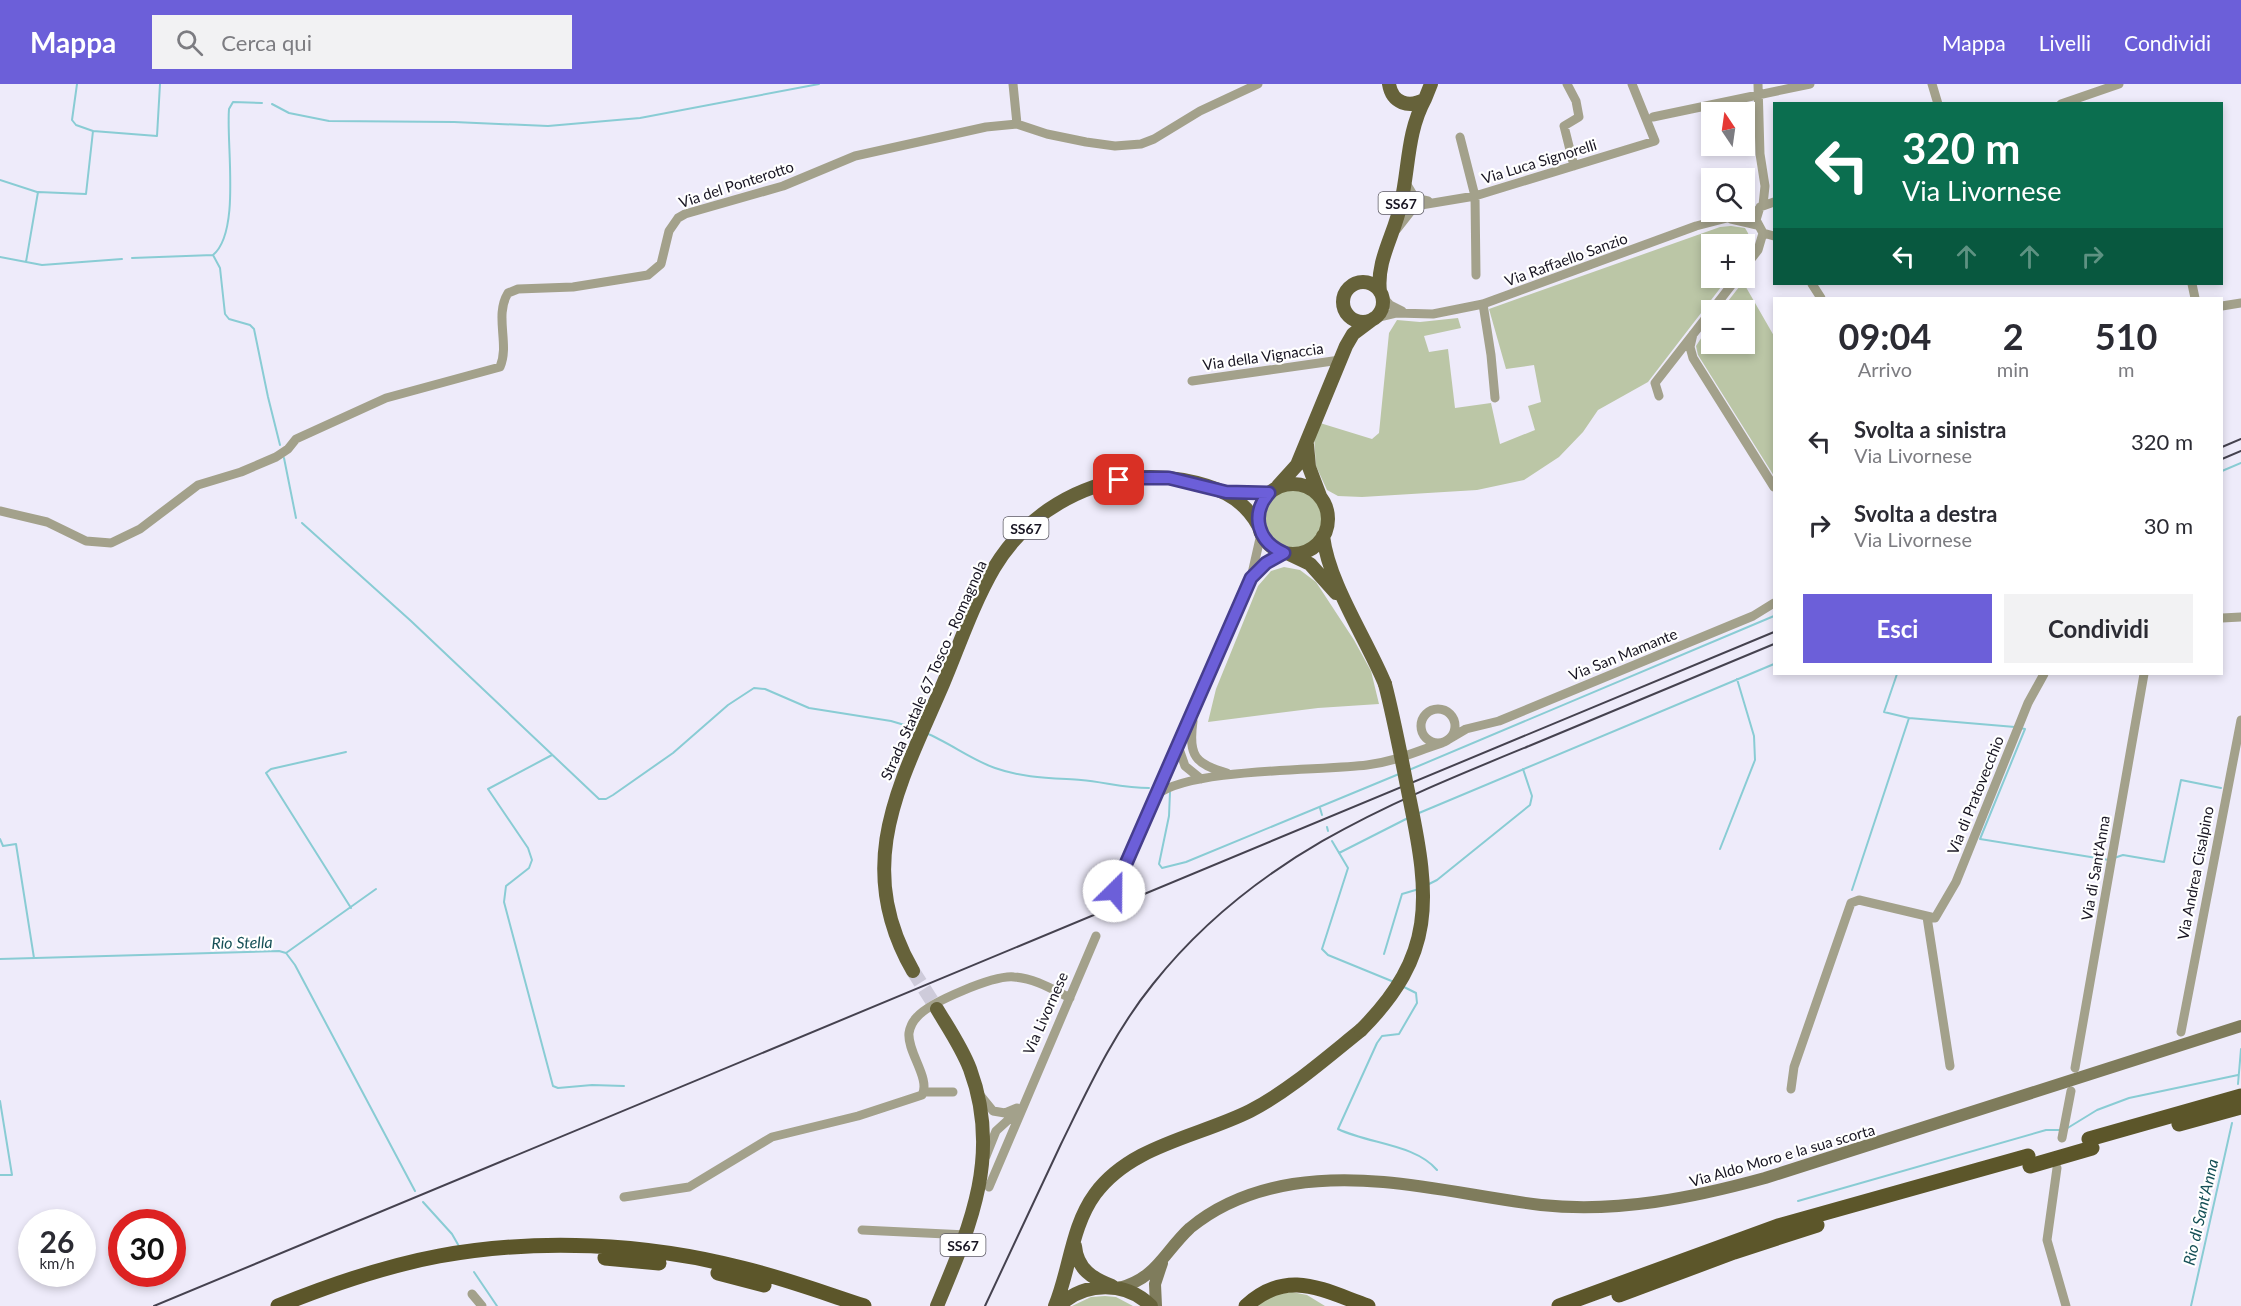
<!DOCTYPE html>
<html lang="it">
<head>
<meta charset="utf-8">
<style>
  :root { --surface:#fff; --page:#f2f2f3; --text:#2b2b33; --muted:#7c7c81; --accent:#6c5fd9 }
  body { margin:0; font-family:Lato,sans-serif; background:var(--page); color:var(--text); height:100vh; display:flex; flex-direction:column; font-size:22px; white-space:nowrap }
  * { box-sizing:border-box; margin:0 }
  p { font-size:20px; color:var(--muted) }
  .icon { flex:none; width:33px; height:33px; fill:none; stroke:currentColor; stroke-width:2; stroke-linecap:round; stroke-linejoin:round }
  .map { position:relative; flex:1; overflow:hidden }
  .panel { position:absolute; left:1773px; top:213px; width:450px; height:378px; display:flex; flex-direction:column; background:var(--surface); border-radius:0px; box-shadow:0 3px 9px #0003 }
  .panel>* { flex:none }
  .banner { position:absolute; left:1773px; top:18px; width:450px; height:183px; border-radius:0px; box-shadow:0 3px 9px #0003; background:#0b6e4f; color:#fff; overflow:hidden }
  .needle { width:39px; rotate:347deg }
  .controls { position:absolute; left:1701px; top:18px; display:grid; gap:12px }
  .controls a { display:grid; place-items:center; width:54px; height:54px; border-radius:0px; background:var(--surface); box-shadow:0 3px 9px #0003; font-size:30px }
  .speed { position:absolute; left:18px; top:1125px; display:flex; gap:12px; font-size:30px; font-weight:700; text-align:center }
  .speed>* { display:grid; place-content:center; width:78px; height:78px; border-radius:50%; background:var(--surface); box-shadow:0 3px 9px #0003; line-height:1 }
  .speed small { font-size:15px; font-weight:400 }
  .speed .limit { border:9px solid #d22; background:#fff; color:#111 }
  .pin { position:absolute; display:grid; place-items:center; width:51px; height:51px; color:#fff; margin:-26px; border-radius:12px; box-shadow:0 3px 9px #0006 }
  .me { position:absolute; width:66px; margin:-33px; rotate:23deg; stroke-linejoin:round; filter:drop-shadow(0 0 4px #0008) }
  .turn { display:flex; align-items:center; gap:21px; height:126px; padding:0 30px; font-size:27px }
  .turn .icon { width:78px; height:78px; stroke-width:2.5 }
  .turn b { display:block; font-size:42px; line-height:51px }
  .lanes { display:flex; align-items:center; height:57px; padding:0 30px; background:#0003; justify-content:center; gap:30px; direction:ltr }
  .lanes .off { opacity:.35 }
  .eta { display:flex; justify-content:space-evenly; align-items:center; height:102px; text-align:center }
  .eta b { font-size:36px; font-weight:700; line-height:42px }
  .button { display:flex; gap:12px; margin-top:auto; padding:12px 30px }
  .button a { flex:1; height:69px; border-radius:0px; background:var(--accent); color:#fff; font-size:24px; font-weight:700; line-height:69px; text-align:center }
  .button a+a { background:var(--page); color:var(--text) }
  ul { padding:0; list-style:none }
  li { display:flex; align-items:center; gap:18px; height:84px; padding:0 30px }
  li div { flex:1 }
  li b { display:block; font-size:22px }
  li em { font-style:normal }
  header { display:flex; align-items:center; gap:36px; box-sizing:border-box; height:84px; padding:0 30px; background:var(--accent); color:#fff }
  header strong { font-size:28px }
  nav { display:flex; gap:33px; margin-inline-start:auto; font-size:21px }
  .search { width:420px; height:54px; background:var(--page); display:flex; align-items:center; gap:15px; box-sizing:border-box; padding:0 21px; border-radius:0px; color:var(--muted); font-size:22px }
  .map>svg:first-child { display:block }
  .green { fill:#bbc6a6 }
  .lines { fill:none; stroke-linecap:round; stroke-linejoin:round }
  .stream { stroke:#89ccd4; stroke-width:2 }
  .primary-tunnel { stroke:#cecbda; stroke-width:14; stroke-dasharray:14 7; stroke-linecap:butt }
  .minor { stroke:#a3a18b; stroke-width:9 }
  .secondary { stroke:#7f7c5c; stroke-width:12 }
  .primary { stroke:#66623a; stroke-width:14 }
  .trunk { stroke:#5c562a; stroke-width:15 }
  .rail { stroke:#45424f; stroke-width:2 }
  .primary-bridge { stroke:#66623a; stroke-width:14 }
  .trunk-bridge { stroke:#5c562a; stroke-width:15 }
  .route-casing { stroke:#463e8d; stroke-width:15 }
  .route { stroke:#6c5fd9; stroke-width:10 }
  .labels { text-anchor:middle; dominant-baseline:central; stroke-width:4.5; stroke-linejoin:round; paint-order:stroke }
  .shield { fill:#fff; stroke:#5d5b64; stroke-width:1.5 }
  .shield-label { font-size:14px; font-weight:bold; fill:#181522 }
  .street-label { font-size:15px; fill:#181522; stroke:#fff }
  .water-label { font-size:16px; font-style:italic; fill:#165057; stroke:#fff }
</style>
</head>
<body>
<header>
<strong>Mappa</strong>
<div class="search"><svg class="icon" aria-label="search" viewBox="0 0 24 24"><circle cx="10" cy="10" r="6"/><path d="M15 15l6 6"/></svg>Cerca qui</div>
<nav><a>Mappa</a><a>Livelli</a><a>Condividi</a></nav>
</header>
<div class="map">
<svg width="2241" height="1222" viewBox="0 0 2241 1222">
  <rect width="100%" height="100%" fill="#eeebfa"/>
  <!-- green -->
  <path class="green" d="M 1731,142 L 1745,144 C 1752,155 1753,161 1745,172 L 1744,160 L 1712,160 L 1712,194 L 1728,194 L 1648,298 L 1598,326 L 1583,348 L 1559,373 L 1524,396 L 1477,406 L 1362,413 L 1338,412 L 1327,406 L 1316,382 L 1314,353 L 1320,339 L 1372,355 L 1379,349 L 1389,249 L 1397,236 L 1420,238 L 1458,234 L 1461,244 L 1424,252 L 1429,268 L 1448,265 L 1455,324 L 1491,319 L 1500,360 L 1535,346 L 1528,322 L 1541,318 L 1534,281 L 1506,285 L 1489,225 L 1720,143 Z
    M 1743,198 L 1774,252 L 1774,392 L 1698,271 L 1696,262 L 1711,239 L 1712,260 L 1744,260 L 1744,226 L 1721,226 Z
    M1264 435a29 29 0 1 1 58 0a29 29 0 1 1-58 0Z
    M 1284,483 L 1300,486 L 1316,498 L 1354,556 L 1371,587 L 1379,620 L 1318,624 L 1208,638 L 1216,605 L 1258,502 L 1271,487 Z
    M 1292,1208 L 1307,1211 L 1325,1222 L 1254,1222 L 1274,1211 Z
    M 1105,1212 L 1116,1213 L 1133,1222 L 1072,1222 L 1091,1213 Z"/>
  <g class="lines">
    <!-- stream -->
    <path class="stream" d="M 272,20 L 289,29 L 329,37 L 454,38 L 548,42 L 640,34 L 819,0
      M 93,47 L 157,52 L 160,0
      M 0,96 L 37,108
      M 213,171 L 220,184 L 225,230 L 229,235 L 250,241 L 254,245 L 268,313 L 280,361
      M 0,173 L 42,181 L 122,175
      M 132,174 L 213,171 C 241,148 226,60 229,25 L 233,18 L 262,19
      M 26,178 L 38,108 L 86,110 L 93,47 L 76,41 L 72,36 L 77,0
      M 284,374 L 296,434
      M 2222,387 L 2241,379
      M 302,439 L 411,537 L 599,715 L 606,715 L 613,711 L 673,669 L 728,621 L 754,604 L 765,605 L 809,624 L 891,637 L 918,645
      M 1897,590 L 1884,628 L 1909,634 L 2015,643
      M 2020,644 L 2025,645 L 1980,755 L 2109,776
      M 926,649 C 948,658 974,677 995,684 C 1023,694 1052,694 1081,696 C 1104,698 1125,704 1149,704
      M 346,668 L 271,685 L 266,689 L 351,824
      M 552,671 L 488,705 L 528,764 L 532,776 L 529,784 L 506,802 L 504,818 L 553,1002 L 558,1004 L 592,1001 L 624,1002
      M 1409,686 L 1774,532
      M 1170,708 L 1169,732 L 1159,780 L 1162,784 L 1186,778 L 1399,690
      M 1320,724 L 1322,731
      M 1419,729 L 1774,580
      M 1327,743 L 1328,747
      M 0,755 L 3,762 L 16,760 L 34,874
      M 1332,757 L 1348,784 L 1322,865 L 1328,871 L 1394,898
      M 1720,765 L 1755,676 L 1754,652 L 1737,595
      M 1339,769 L 1408,734
      M 2114,774 L 2123,771 L 2164,778 L 2181,696 L 2221,704
      M 1427,801 L 1437,796 L 1530,721 L 1532,712 L 1523,685
      M 1852,806 L 1909,634
      M 286,869 L 376,805
      M 1384,870 L 1402,810 L 1419,805
      M 0,875 L 279,867 L 286,869 L 295,881 L 415,1107
      M 1402,902 L 1416,909 L 1417,919 L 1399,950 L 1382,952 L 1377,959 L 1338,1045 C 1369,1060 1415,1060 1437,1086
      M 2238,1000 L 2241,965
      M 0,1017 L 12,1091 L 0,1091
      M 2066,1045 L 2097,1026 L 2129,1014 L 2238,991
      M 1798,1117 L 2046,1046 L 2061,1046
      M 423,1118 L 452,1150 L 460,1164
      M 474,1188 L 497,1222
      M 2191,1222 L 2232,1039"/>
    <!-- primary-tunnel -->
    <path class="primary-tunnel" d="M 913,887 L 937,925"/>
    <!-- minor -->
    <path class="minor" d="M 1013,0 L 1017,40
      M 1567,0 L 1576,17 L 1579,33 L 1564,42 L 1574,82
      M 1758,0 L 1760,70 L 1765,102 L 1763,121
      M 1932,0 L 1938,20
      M 2061,20 L 2119,0
      M 1653,33 L 1810,0
      M 1460,53 L 1475,112 L 1476,191
      M 1406,99 L 1415,114 L 1428,117
      M 1774,118 L 1760,123 L 1756,136 L 1763,149 L 1774,152
      M 1731,135 L 1757,141
      M 1397,145 L 1411,127 L 1421,121 L 1475,112 L 1655,57 L 1632,0
      M 1744,184 L 1758,166 L 1763,149
      M 1812,200 L 1821,214
      M 2192,200 L 2195,214
      M 1382,212 L 1390,221 L 1402,227
      M 1483,220 L 1491,271 L 1495,314
      M 2222,222 L 2241,219
      M 1375,234 L 1396,229 L 1433,230 L 1483,220 L 1696,142 L 1758,126
      M 1693,250 L 1690,263 L 1693,274 L 1774,403
      M 1192,297 L 1340,276
      M 1659,312 L 1655,299 L 1737,194
      M 0,427 L 47,438 L 86,457 L 111,459 L 140,445 L 198,401 L 241,388 L 276,373 L 288,365 L 296,355 L 386,314 L 500,283 C 510,260 494,232 508,209 L 518,205 L 573,203 L 648,191 L 661,180 L 669,147 L 678,134 L 685,130 L 783,102 L 855,72 L 986,43 L 1017,40 L 1047,50 L 1086,58 L 1115,62 L 1141,60 L 1154,55 L 1200,27 L 1258,0
      M 1253,493 L 1265,479 L 1284,469
      M 2222,534 L 2241,533
      M1421 642a17 17 0 1 1 34 0a17 17 0 1 1-34 0Z
      M 1193,637 C 1188,672 1195,680 1227,689
      M 1449,655 L 1466,645 L 1499,637 L 1753,532 L 1774,519
      M 1178,662 L 1185,682 L 1201,695
      M 1158,710 C 1192,684 1319,687 1367,681 C 1397,677 1414,668 1442,659
      M 1114,807 L 1251,494 L 1261,450
      M 1927,833 L 1950,982
      M 2181,948 L 2241,636
      M 2075,984 L 2144,590
      M 1791,1005 L 1794,983 L 1851,819 L 1859,816 L 1935,834 L 1956,798 L 2028,619 L 2044,590
      M 924,1008 L 953,1008
      M 980,1011 L 993,1027 L 1005,1029 L 1017,1024
      M 2062,1054 L 2071,1007
      M 986,1072 L 996,1047 L 1019,1026
      M 2057,1084 L 2047,1156 L 2066,1222
      M 989,1103 L 1096,852
      M 624,1113 L 689,1103 L 772,1053 L 858,1032 L 922,1011 C 931,995 907,968 909,949 C 910,943 913,937 917,933 C 930,918 994,891 1014,893 C 1034,894 1052,905 1070,914
      M 862,1146 L 967,1151
      M 472,1210 L 482,1222"/>
    <!-- secondary -->
    <path class="secondary" d="M 1119,1204 C 1157,1194 1164,1168 1190,1144 C 1219,1120 1256,1106 1293,1100 C 1376,1087 1459,1111 1541,1121 C 1618,1129 1692,1114 1765,1094 L 2241,942
      M 1156,1222 L 1155,1200 L 1162,1179"/>
    <!-- primary -->
    <path class="primary" d="M 1389,0 C 1392,19 1409,25 1425,15 L 1431,0
      M1343 218a20 20 0 1 1 40 0a20 20 0 1 1-40 0Z
      M 1380,208 C 1376,176 1395,150 1401,119 C 1409,84 1407,48 1425,15
      M 1307,361 L 1309,383 L 1320,412
      M1258 435a35 35 0 1 1 70 0a35 35 0 1 1-70 0Z
      M 1278,402 L 1297,381 L 1346,262 L 1353,250 L 1373,235
      M 1229,409 L 1269,409
      M 1323,452 C 1329,500 1366,554 1385,600
      M 1289,470 L 1310,480 L 1336,509
      M 913,887 C 852,781 900,700 943,600 C 959,562 973,520 994,484 C 1033,419 1109,382 1183,396 C 1215,402 1242,412 1258,441
      M 1075,1162 C 1077,1185 1093,1195 1112,1202
      M 937,1222 C 970,1143 1002,1071 970,985 C 962,964 949,945 937,925
      M 1055,1222 C 1070,1186 1071,1143 1095,1110 C 1131,1061 1198,1053 1250,1027 C 1290,1006 1325,975 1361,946
      M 1059,1222 C 1085,1197 1126,1197 1151,1222"/>
    <!-- trunk -->
    <path class="trunk" d="M 2179,1040 L 2241,1023
      M 2089,1055 L 2241,1012
      M 605,1174 L 659,1179
      M 718,1189 L 764,1201
      M 1619,1211 L 1734,1168 L 1817,1141
      M 278,1222 C 330,1201 385,1182 439,1172 C 537,1154 646,1159 742,1184 C 784,1194 824,1209 864,1222
      M 1246,1222 C 1288,1184 1322,1206 1368,1222
      M 1559,1222 L 1778,1142 L 2028,1072"/>
    <!-- rail -->
    <path class="rail" d="M 2222,363 L 2241,355
      M 2222,375 L 2241,367
      M 154,1222 L 1774,548
      M 985,1222 C 1010,1168 1036,1114 1061,1060 C 1088,1005 1114,948 1153,900 C 1253,774 1385,721 1529,662 C 1611,628 1693,594 1774,560"/>
    <!-- primary-bridge -->
    <path class="primary-bridge" d="M 1361,946 C 1436,871 1430,814 1410,717 C 1402,678 1395,639 1385,600"/>
    <!-- trunk-bridge -->
    <path class="trunk-bridge" d="M 2030,1082 L 2092,1064"/>
  </g>
  <g class="lines">
    <defs>
      <path id="route" d="M 1114,807 L 1251,494 L 1266,479 L 1284,469 C 1258,458 1250,431 1269,409 L 1226,408 L 1169,394 L 1138,394 L 1119,396"/>
    </defs>
    <!-- route casing -->
    <use href="#route" class="route-casing"/>
    <!-- route -->
    <use href="#route" class="route"/>
  </g>
  <g class="labels">
    <!-- shield labels -->
    <g class="shield">
      <rect x="1378.5" y="108" width="45" height="22" rx="4.5"/>
      <rect x="1003.5" y="433" width="45" height="22" rx="4.5"/>
      <rect x="940.5" y="1150" width="45" height="22" rx="4.5"/>
    </g>
    <g class="shield-label">
      <text x="1401" y="119">SS67</text>
      <text x="1026" y="444">SS67</text>
      <text x="963" y="1161">SS67</text>
    </g>
    <!-- street labels -->
    <g class="street-label">
      <text transform="translate(1539 77) rotate(-17)">Via Luca Signorelli</text>
      <text transform="translate(736 100) rotate(-18)">Via del Ponterotto</text>
      <text transform="translate(1566 175) rotate(-20)">Via Raffaello Sanzio</text>
      <text transform="translate(1263 272) rotate(-8)">Via della Vignaccia</text>
      <text transform="translate(1623 570) rotate(-22)">Via San Mamante</text>
      <text transform="translate(933 586) rotate(-66)">Strada Statale 67 Tosco - Romagnola</text>
      <text transform="translate(1975 711) rotate(-68)">Via di Pratovecchio</text>
      <text transform="translate(2095 784) rotate(-80)">Via di Sant'Anna</text>
      <text transform="translate(2195 789) rotate(-79)">Via Andrea Cisalpino</text>
      <text transform="translate(1045 929) rotate(-66)">Via Livornese</text>
      <text transform="translate(1782 1071) rotate(-16)">Via Aldo Moro e la sua scorta</text>
    </g>
    <!-- water labels -->
    <g class="water-label">
      <text transform="translate(242 858) rotate(-1)">Rio Stella</text>
      <text transform="translate(2200 1128) rotate(-77)">Rio di Sant'Anna</text>
    </g>
  </g>
</svg>
<div class="controls">
<a><svg class="needle" viewBox="-14 -14 28 28"><path d="M0-13l5 13h-10z" fill="#e53935"/><path d="M0 13l5-13h-10z" fill="#7c7c81"/></svg></a>
<a><svg class="icon" aria-label="search" viewBox="0 0 24 24"><circle cx="10" cy="10" r="6"/><path d="M15 15l6 6"/></svg></a>
<a>+</a>
<a>−</a>
</div>
<div class="speed"><div>26<small>km/h</small></div><div class="limit">30</div></div>
<div class="pin" style="left:1119px;top:396px;background:#d93025"><svg class="icon" aria-label="arrive" viewBox="0 0 24 24"><path d="M6 21V4h12l-3 4 3 4H6"/></svg></div>
<svg class="me" style="left:1114px;top:807px" viewBox="-20 -20 40 40"><circle r="19" fill="#fff"/><path d="M0-13L10 11 0 6-10 11z" fill="#6c5fd9"/></svg>
<div class="banner">
<div class="turn"><svg class="icon" aria-label="left" viewBox="0 0 24 24"><path d="M17 20v-9H6M10 6l-5 5 5 5"/></svg><div><b>320 m</b>Via Livornese</div></div>
<div class="lanes"><svg class="icon" aria-label="left" viewBox="0 0 24 24"><path d="M17 20v-9H6M10 6l-5 5 5 5"/></svg><svg class="icon off" aria-label="ahead" viewBox="0 0 24 24"><path d="M12 20V5M6 11l6-6 6 6"/></svg><svg class="icon off" aria-label="ahead" viewBox="0 0 24 24"><path d="M12 20V5M6 11l6-6 6 6"/></svg><svg class="icon off" aria-label="right" viewBox="0 0 24 24"><path d="M7 20v-9h11M14 6l5 5-5 5"/></svg></div>
</div>
<section class="panel">
<div class="eta">
<div><b>09:04</b><p>Arrivo</p></div>
<div><b>2</b><p>min</p></div>
<div><b>510</b><p>m</p></div>
</div>
<ul>
<li><svg class="icon" aria-label="left" viewBox="0 0 24 24"><path d="M17 20v-9H6M10 6l-5 5 5 5"/></svg><div><b>Svolta a sinistra</b><p>Via Livornese</p></div><em>320 m</em></li>
<li><svg class="icon" aria-label="right" viewBox="0 0 24 24"><path d="M7 20v-9h11M14 6l5 5-5 5"/></svg><div><b>Svolta a destra</b><p>Via Livornese</p></div><em>30 m</em></li>
</ul>
<div class="button"><a>Esci</a><a>Condividi</a></div>
</section>
</div>
</body>
</html>
